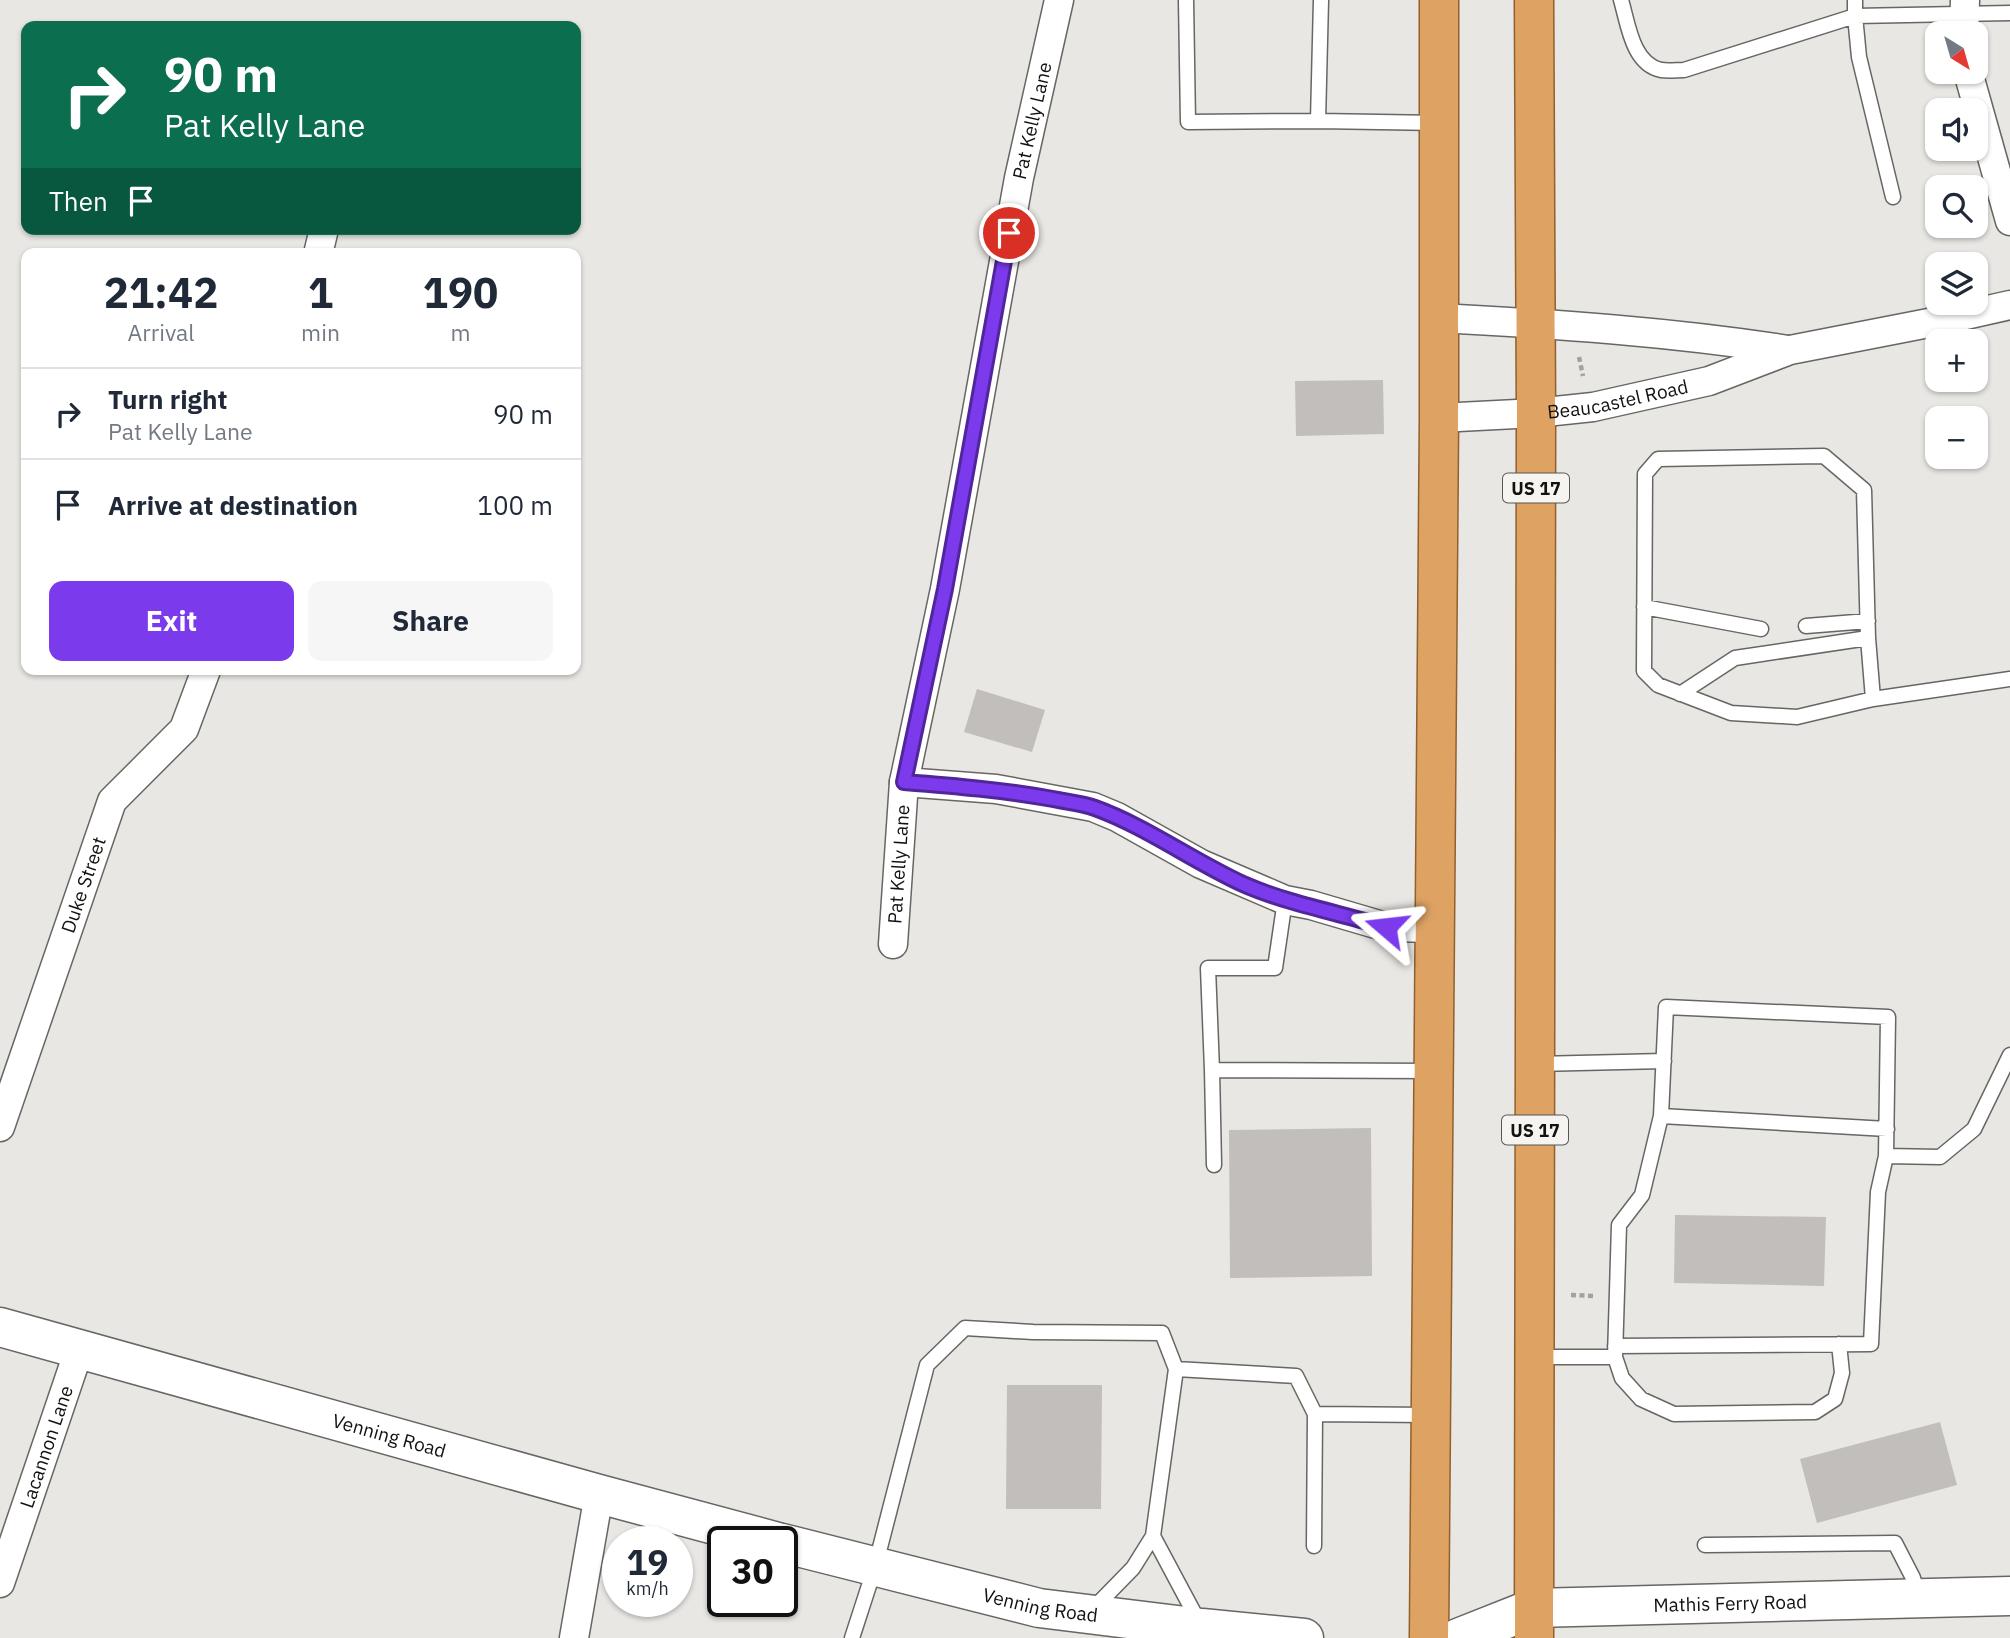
<!DOCTYPE html>
<html lang="en">
<head>
<meta charset="utf-8">
<style>
  :root { --surface:#fff; --page:#f6f6f7; --text:#1f2937; --muted:#747a83; --line:#e0e1e3; --accent:#7c3aed }
  body { margin:0; font-family:"IBM Plex Sans",sans-serif; background:var(--page); color:var(--text); height:100vh; display:flex; flex-direction:column; font-size:26px; white-space:nowrap }
  * { box-sizing:border-box; margin:0 }
  p { font-size:23px; color:var(--muted) }
  .icon { flex:none; width:38px; height:38px; fill:none; stroke:currentColor; stroke-width:2; stroke-linecap:round; stroke-linejoin:round }
  .map { position:relative; flex:1; overflow:hidden }
  .drawer { position:absolute; left:21px; top:248px; width:560px; height:427px; display:flex; flex-direction:column; background:var(--surface); border-radius:14px; box-shadow:0 2px 5px #0004 }
  .drawer>* { flex:none }
  .banner { position:absolute; left:21px; top:21px; width:560px; height:214px; border-radius:14px; box-shadow:0 2px 5px #0004; background:#0b6e4f; color:#fff; overflow:hidden }
  .needle { width:46px; rotate:143deg }
  .fabs { position:absolute; left:1925px; top:21px; display:grid; gap:14px }
  .fabs a { display:grid; place-items:center; width:63px; height:63px; border-radius:14px; background:var(--surface); box-shadow:0 2px 5px #0004; font-size:35px }
  .speed { position:absolute; left:602px; top:1526px; display:flex; gap:14px; font-size:35px; font-weight:700; text-align:center }
  .speed>* { display:grid; place-content:center; width:91px; height:91px; border-radius:50%; background:var(--surface); box-shadow:0 2px 5px #0004; line-height:1 }
  .speed small { font-size:18px; font-weight:400 }
  .speed .limit { border:4px solid #111; border-radius:10px; background:#fff; color:#111 }
  .pin { position:absolute; display:grid; place-items:center; width:60px; height:60px; color:#fff; margin:-30px; border:4px solid #fff; border-radius:50%; box-shadow:0 2px 7px #0007 }
  .me { position:absolute; width:77px; margin:-38px; rotate:287deg; stroke-linejoin:round; filter:drop-shadow(0 0 5px #0008) }
  .turn { display:flex; align-items:center; gap:24px; height:147px; padding:0 28px; font-size:32px }
  .turn .icon { width:91px; height:91px; stroke-width:2.5 }
  .turn b { display:block; font-size:49px; line-height:60px }
  .then { display:flex; align-items:center; height:66px; padding:0 28px; background:#0003; gap:14px; font-size:26px }
  .eta { display:flex; justify-content:space-evenly; align-items:center; height:119px; text-align:center }
  .eta b { font-size:42px; font-weight:800; line-height:49px }
  .primary-button { display:flex; gap:14px; margin-top:auto; padding:14px 28px }
  .primary-button a { flex:1; height:80px; border-radius:14px; background:var(--accent); color:#fff; font-size:28px; font-weight:800; line-height:80px; text-align:center }
  .primary-button a+a { background:var(--page); color:var(--text) }
  ul { padding:0; list-style:none }
  li { display:flex; align-items:center; gap:21px; height:91px; padding:0 28px; border-top:2px solid var(--line) }
  li div { flex:1 }
  li b { display:block; font-size:26px }
  li em { font-style:normal }
  .map>svg:first-child { display:block }
  .building { fill:#c1bebb }
  .lines { fill:none; stroke-linecap:round; stroke-linejoin:round }
  .service-casing { stroke:#676662; stroke-width:17 }
  .minor-casing { stroke:#676662; stroke-width:31 }
  .secondary-casing { stroke:#676662; stroke-width:41 }
  .trunk-casing { stroke:#91602d; stroke-width:41 }
  .path { stroke:#a3a29f; stroke-width:4.5; stroke-dasharray:5 3.5; stroke-linecap:butt }
  .service { stroke:#fff; stroke-width:14 }
  .minor { stroke:#fff; stroke-width:28 }
  .secondary { stroke:#fff; stroke-width:38 }
  .trunk { stroke:#dea263; stroke-width:38 }
  .route-casing { stroke:#51269a; stroke-width:18 }
  .route { stroke:#7c3aed; stroke-width:12 }
  .labels { text-anchor:middle; dominant-baseline:central; stroke-width:7; stroke-linejoin:round; paint-order:stroke }
  .shield { fill:#f6f4f0; stroke:#565653; stroke-width:2 }
  .shield-label { font-size:18px; font-weight:bold; fill:#121210 }
  .street-label { font-size:19px; fill:#121210; stroke:#f6f4f0 }
</style>
</head>
<body>
<div class="map">
<svg width="2010" height="1638" viewBox="0 0 2010 1638">
  <rect width="100%" height="100%" fill="#e8e7e3"/>
  <!-- building -->
  <path class="building" d="M 1383,380 L 1384,434 L 1296,436 L 1295,381 Z
    M 977,689 L 1045,710 L 1032,752 L 964,732 Z
    M 1371,1128 L 1372,1276 L 1230,1278 L 1229,1130 Z
    M 1675,1215 L 1826,1217 L 1824,1286 L 1674,1283 Z
    M 1007,1385 L 1102,1385 L 1101,1509 L 1006,1509 Z
    M 1940,1422 L 1957,1485 L 1817,1523 L 1800,1459 Z"/>
  <g class="lines">
    <defs>
      <path id="service" d="M 1186,0 L 1188,122 L 1318,121 L 1321,0
        M 1621,0 C 1628,23 1632,64 1661,70 C 1668,71 1677,70 1684,70 L 1855,16 L 1855,0
        M 1318,121 L 1439,123
        M 1893,197 L 1859,57 L 1855,16 L 2010,13
        M 1644,607 L 1761,629
        M 1806,626 L 1868,621
        M 1680,694 L 1735,658 L 1868,638
        M 1873,699 L 1797,717 L 1731,713 L 1658,685 L 1644,671 L 1645,474 L 1658,459 L 1824,456 L 1864,490 L 1868,638 L 1873,699 L 2010,679
        M 1536,1064 L 1664,1061
        M 1212,1070 L 1208,968 L 1275,968 L 1285,900
        M 1661,1116 L 1887,1129
        M 1214,1165 L 1212,1070 L 1432,1071
        M 1615,1346 L 1871,1344 L 1878,1192 L 1886,1156
        M 1537,1357 L 1615,1357 L 1619,1225 L 1642,1195 L 1661,1116 L 1666,1007 L 1888,1017 L 1886,1156 L 1940,1157 L 1974,1129 L 2010,1055
        M 1615,1357 L 1622,1378 L 1641,1399 L 1674,1414 L 1815,1412 L 1835,1399 L 1842,1373 L 1839,1344
        M 1153,1536 L 1200,1624
        M 1705,1545 L 1895,1543 L 1913,1578 L 1919,1597
        M 1314,1546 L 1315,1414 L 1429,1415
        M 1091,1611 L 1133,1568 L 1153,1536 L 1176,1369 L 1296,1376 L 1315,1414
        M 852,1638 L 875,1567 L 927,1365 L 965,1328 L 1033,1332 L 1162,1333 L 1176,1369"/>
      <g id="minor">
        <path d="M 1964,33 L 1965,0"/>
        <path d="M 1968,72 L 2010,221"/>
        <path d="M 318,254 L 324,229"/>
        <path d="M 1439,318 C 1556,324 1672,332 1788,350"/>
        <path id="s1" d="M 1439,418 L 1536,413 L 1593,407 L 1709,381 L 1790,350 L 1939,321 L 2010,305"/>
        <path d="M 904,782 L 996,789 L 1093,807 L 1117,817 L 1201,864 L 1285,900 L 1311,905 L 1386,927 L 1435,928"/>
        <path id="s2" d="M 893,944 L 904,782 L 945,589 L 1019,178 L 1059,0"/>
        <path id="s3" d="M 0,1127 L 112,801 L 184,729 L 206,670"/>
        <path id="s4" d="M 0,1583 L 79,1350"/>
        <path d="M 574,1638 L 599,1494"/>
      </g>
      <g id="secondary">
        <path id="s5" d="M 0,1327 L 599,1494 L 778,1542"/>
        <path id="s6" d="M 782,1543 L 1039,1608 L 1202,1628 L 1304,1638"/>
        <path id="s7" d="M 1458,1638 L 1534,1608 L 2010,1596"/>
      </g>
      <path id="trunk" d="M 1429,1638 L 1439,418 L 1439,0
        M 1534,1638 L 1536,413 L 1534,0"/>
    </defs>
    <!-- service casing -->
    <use href="#service" class="service-casing"/>
    <!-- minor casing -->
    <use href="#minor" class="minor-casing"/>
    <!-- secondary casing -->
    <use href="#secondary" class="secondary-casing"/>
    <!-- trunk casing -->
    <use href="#trunk" class="trunk-casing"/>
    <!-- path -->
    <path class="path" d="M 1579,357 L 1583,376
      M 1571,1295 L 1594,1296"/>
    <!-- service -->
    <use href="#service" class="service"/>
    <!-- minor -->
    <use href="#minor" class="minor"/>
    <!-- secondary -->
    <use href="#secondary" class="secondary"/>
    <!-- trunk -->
    <use href="#trunk" class="trunk"/>
  </g>
  <g class="lines">
    <defs>
      <path id="route" d="M 1009,233 L 945,589 L 904,782 C 955,786 1003,790 1053,799 C 1067,802 1082,803 1095,808 C 1145,826 1193,861 1243,884 C 1286,903 1339,913 1386,927"/>
    </defs>
    <!-- route casing -->
    <use href="#route" class="route-casing"/>
    <!-- route -->
    <use href="#route" class="route"/>
  </g>
  <g class="labels">
    <!-- shield labels -->
    <g class="shield">
      <rect x="1503" y="473.5" width="66" height="29" rx="5"/>
      <rect x="1502" y="1115.5" width="66" height="29" rx="5"/>
    </g>
    <g class="shield-label">
      <text x="1536" y="488">US 17</text>
      <text x="1535" y="1130">US 17</text>
    </g>
    <!-- street labels -->
    <g class="street-label">
      <text stroke="none"><textPath href="#s2" startOffset="836">Pat Kelly Lane</textPath></text>
      <text stroke="none"><textPath href="#s1" startOffset="180">Beaucastel Road</textPath></text>
      <text stroke="none"><textPath href="#s2" startOffset="80">Pat Kelly Lane</textPath></text>
      <text stroke="none"><textPath href="#s3" startOffset="256">Duke Street</textPath></text>
      <text stroke="none"><textPath href="#s5" startOffset="404">Venning Road</textPath></text>
      <text stroke="none"><textPath href="#s4" startOffset="144">Lacannon Lane</textPath></text>
      <text stroke="none"><textPath href="#s7" startOffset="278">Mathis Ferry Road</textPath></text>
      <text stroke="none"><textPath href="#s6" startOffset="266">Venning Road</textPath></text>
    </g>
  </g>
</svg>
<div class="fabs">
<a><svg class="needle" viewBox="-14 -14 28 28"><path d="M0-13l5 13h-10z" fill="#e53935"/><path d="M0 13l5-13h-10z" fill="#747a83"/></svg></a>
<a><svg class="icon" aria-label="sound" viewBox="0 0 24 24"><path d="M4 9h4l5-4v14l-5-4H4zM17 9q2 3 0 6"/></svg></a>
<a><svg class="icon" aria-label="search" viewBox="0 0 24 24"><circle cx="10" cy="10" r="6"/><path d="M15 15l6 6"/></svg></a>
<a><svg class="icon" aria-label="layers" viewBox="0 0 24 24"><path d="M12 4l9 5-9 5-9-5zM3 14l9 5 9-5"/></svg></a>
<a>+</a>
<a>−</a>
</div>
<div class="speed"><div>19<small>km/h</small></div><div class="limit">30</div></div>
<div class="pin" style="left:1009px;top:233px;background:#d93025"><svg class="icon" aria-label="arrive" viewBox="0 0 24 24"><path d="M6 21V4h12l-3 4 3 4H6"/></svg></div>
<svg class="me" style="left:1386px;top:927px" viewBox="-20 -20 40 40"><path d="M0-17L14 15 0 8-14 15z" fill="#7c3aed" stroke="#fff" stroke-width="4"/></svg>
<div class="banner">
<div class="turn"><svg class="icon" aria-label="right" viewBox="0 0 24 24"><path d="M7 20v-9h11M14 6l5 5-5 5"/></svg><div><b>90 m</b>Pat Kelly Lane</div></div>
<div class="then">Then<svg class="icon" aria-label="arrive" viewBox="0 0 24 24"><path d="M6 21V4h12l-3 4 3 4H6"/></svg></div>
</div>
<section class="drawer">
<div class="eta">
<div><b>21:42</b><p>Arrival</p></div>
<div><b>1</b><p>min</p></div>
<div><b>190</b><p>m</p></div>
</div>
<ul>
<li><svg class="icon" aria-label="right" viewBox="0 0 24 24"><path d="M7 20v-9h11M14 6l5 5-5 5"/></svg><div><b>Turn right</b><p>Pat Kelly Lane</p></div><em>90 m</em></li>
<li><svg class="icon" aria-label="arrive" viewBox="0 0 24 24"><path d="M6 21V4h12l-3 4 3 4H6"/></svg><div><b>Arrive at destination</b></div><em>100 m</em></li>
</ul>
<div class="primary-button"><a>Exit</a><a>Share</a></div>
</section>
</div>
</body>
</html>
